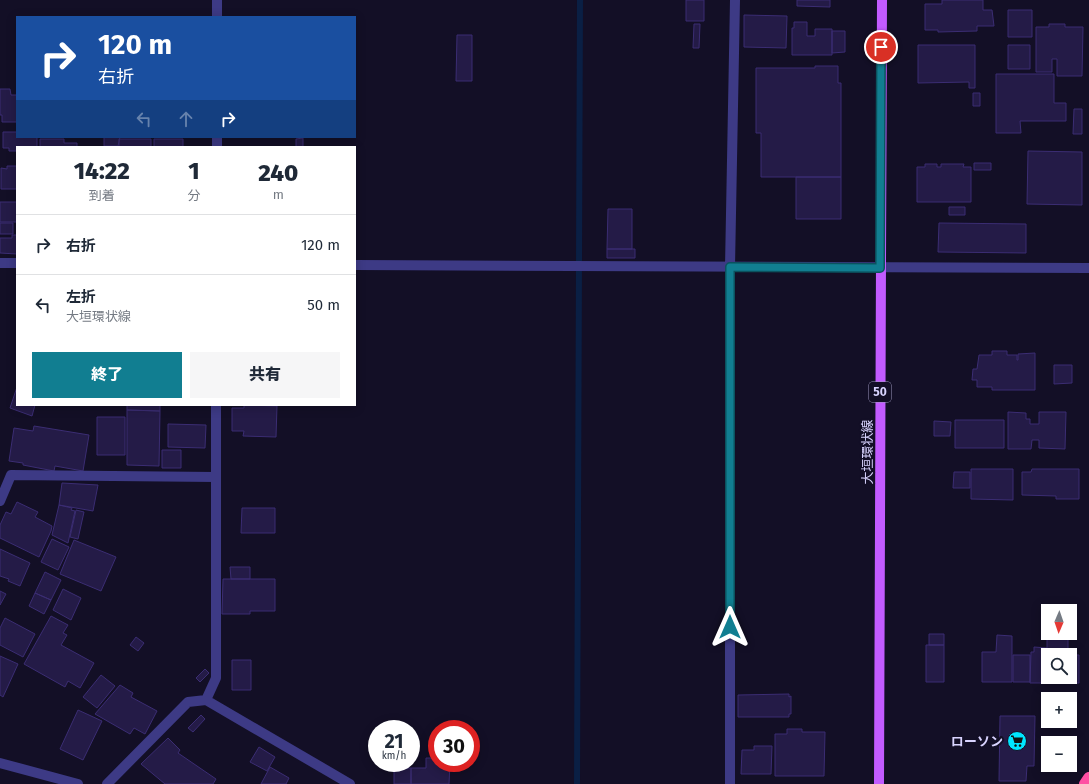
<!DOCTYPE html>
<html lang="ja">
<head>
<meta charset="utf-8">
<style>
  :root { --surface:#fff; --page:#f6f6f7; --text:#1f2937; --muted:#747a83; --line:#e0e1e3; --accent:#117e91 }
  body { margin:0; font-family:"Fira Sans","Noto Sans JP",sans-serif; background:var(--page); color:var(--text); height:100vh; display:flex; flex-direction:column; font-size:15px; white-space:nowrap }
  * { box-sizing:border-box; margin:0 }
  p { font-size:13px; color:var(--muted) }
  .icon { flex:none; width:22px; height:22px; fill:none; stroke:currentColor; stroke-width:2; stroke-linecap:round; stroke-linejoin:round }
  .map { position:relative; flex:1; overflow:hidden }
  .sheet { position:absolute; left:16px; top:146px; width:340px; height:260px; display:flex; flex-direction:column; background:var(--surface); border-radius:0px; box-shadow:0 2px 10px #0003 }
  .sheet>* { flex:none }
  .top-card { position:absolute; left:16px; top:16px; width:340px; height:122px; border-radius:0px; box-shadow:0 2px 10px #0003; background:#1a4fa0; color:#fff; overflow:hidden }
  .needle { width:26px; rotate:182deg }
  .fabs { position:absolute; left:1041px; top:604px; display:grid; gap:8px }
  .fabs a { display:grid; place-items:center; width:36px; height:36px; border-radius:0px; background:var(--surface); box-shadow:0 2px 10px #0003; font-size:20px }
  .speed { position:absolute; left:368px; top:720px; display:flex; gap:8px; font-size:20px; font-weight:700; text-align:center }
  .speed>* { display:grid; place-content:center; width:52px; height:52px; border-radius:50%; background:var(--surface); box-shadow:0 2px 10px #0003; line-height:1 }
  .speed small { font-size:10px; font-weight:400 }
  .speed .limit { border:6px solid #d22; background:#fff; color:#111 }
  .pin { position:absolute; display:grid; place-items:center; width:34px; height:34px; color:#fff; margin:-17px; border:2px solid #fff; border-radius:50%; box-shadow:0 1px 4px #0007 }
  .me { position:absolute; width:44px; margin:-22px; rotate:0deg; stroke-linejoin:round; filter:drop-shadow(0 0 3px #0008) }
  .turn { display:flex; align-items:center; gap:14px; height:84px; padding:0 16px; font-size:18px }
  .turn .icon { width:52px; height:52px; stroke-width:2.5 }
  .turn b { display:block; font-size:28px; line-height:34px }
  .lanes { display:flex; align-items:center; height:38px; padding:0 16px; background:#0003; justify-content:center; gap:20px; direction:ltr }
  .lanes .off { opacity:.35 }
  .eta { display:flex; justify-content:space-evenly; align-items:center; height:68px; text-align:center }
  .eta b { font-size:24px; font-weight:800; line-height:28px }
  .primary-button { display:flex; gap:8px; margin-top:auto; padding:8px 16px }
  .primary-button a { flex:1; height:46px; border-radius:0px; background:var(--accent); color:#fff; font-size:16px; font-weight:800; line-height:46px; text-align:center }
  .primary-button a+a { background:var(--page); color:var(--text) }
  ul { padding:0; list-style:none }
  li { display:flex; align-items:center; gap:12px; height:60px; padding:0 16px; border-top:1px solid var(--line) }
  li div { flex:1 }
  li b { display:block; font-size:15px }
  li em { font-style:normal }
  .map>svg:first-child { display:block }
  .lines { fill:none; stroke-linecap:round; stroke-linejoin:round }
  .stream { stroke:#0a1f44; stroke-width:6 }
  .building { fill:#241b47; stroke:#3b2d73; fill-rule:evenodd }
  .minor { stroke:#3d3a85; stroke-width:10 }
  .major { stroke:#c25bff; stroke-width:10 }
  .highway { stroke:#ff4fa3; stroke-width:12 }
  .route-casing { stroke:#0b525e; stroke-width:10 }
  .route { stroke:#117e91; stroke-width:7 }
  .labels { text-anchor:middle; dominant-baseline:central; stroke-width:4; stroke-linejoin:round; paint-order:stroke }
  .shield { fill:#130f26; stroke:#9e99be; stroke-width:1 }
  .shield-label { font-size:12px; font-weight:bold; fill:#d9d4ff }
  .street-label { font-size:13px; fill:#d9d4ff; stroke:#130f26 }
  .poi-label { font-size:13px; font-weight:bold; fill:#d9d4ff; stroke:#130f26; text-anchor:end }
</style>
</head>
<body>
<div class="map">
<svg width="1089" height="784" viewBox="0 0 1089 784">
  <rect width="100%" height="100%" fill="#130f26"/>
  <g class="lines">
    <!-- stream -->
    <path class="stream" d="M 577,784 L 580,0"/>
  </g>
  <!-- building -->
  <path class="building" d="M 686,0 L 704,0 L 704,21 L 686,21 Z
    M 797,0 L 830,0 L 830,7 L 797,6 Z
    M 942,0 L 983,0 L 983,10 L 992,10 L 994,26 L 977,26 L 977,31 L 938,32 L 938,30 L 925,30 L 925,4 L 942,4 Z
    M 1008,10 L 1032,10 L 1032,37 L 1008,37 Z
    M 744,15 L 787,16 L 786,48 L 744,47 Z
    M 794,22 L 807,22 L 807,36 L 815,36 L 815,29 L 832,29 L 832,55 L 792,55 L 792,28 L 794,28 Z
    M 694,24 L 700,24 L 699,48 L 693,48 Z
    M 1049,24 L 1065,24 L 1065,27 L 1083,27 L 1082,76 L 1057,76 L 1057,59 L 1052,59 L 1052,72 L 1036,72 L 1036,27 L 1049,27 Z
    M 832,31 L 845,31 L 845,52 L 832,53 Z
    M 457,35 L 472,35 L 472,81 L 456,81 Z
    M 918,45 L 975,45 L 975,88 L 969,88 L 969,82 L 918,83 Z
    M 1008,45 L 1030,45 L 1030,69 L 1008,69 Z
    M 815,66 L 838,66 L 838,83 L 841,83 L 841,177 L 761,177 L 761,133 L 756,133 L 756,68 L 815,68 Z
    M 996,74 L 1054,74 L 1054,103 L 1066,103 L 1066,121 L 1020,121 L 1021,133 L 996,133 Z
    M 0,89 L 10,89 L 11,95 L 17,95 L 17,122 L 2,122 L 2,115 L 0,115 Z
    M 973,93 L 980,93 L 980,106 L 973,106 Z
    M 1074,109 L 1082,109 L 1082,134 L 1073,134 Z
    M 3,132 L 17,132 L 17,137 L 37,137 L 37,147 L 17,147 L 17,151 L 9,151 L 9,148 L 3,148 Z
    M 104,137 L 120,137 L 118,146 L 104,146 Z
    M 303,138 L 303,147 L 296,147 L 296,139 Z
    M 40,139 L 64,139 L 64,143 L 77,143 L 77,147 L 40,147 Z
    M 119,139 L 151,139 L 151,147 L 119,147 Z
    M 154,139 L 183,139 L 183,147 L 154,147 Z
    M 1028,151 L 1082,152 L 1082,205 L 1027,204 Z
    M 974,163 L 991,163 L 991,170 L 974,170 Z
    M 925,164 L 937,164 L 937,167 L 941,167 L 941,164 L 964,164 L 963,167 L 971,167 L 971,202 L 917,202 L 917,167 L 925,167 Z
    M 7,166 L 17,166 L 17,189 L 1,189 L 1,168 L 7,169 Z
    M 796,177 L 841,177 L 841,219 L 796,219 Z
    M 0,202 L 17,202 L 17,222 L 0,222 Z
    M 949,207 L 965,207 L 965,215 L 949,215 Z
    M 608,209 L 632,209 L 632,249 L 607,249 Z
    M 0,223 L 13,223 L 13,234 L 0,234 Z
    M 939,223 L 1026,224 L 1026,253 L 938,252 Z
    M 12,235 L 17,235 L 17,254 L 0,253 L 0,238 L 12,238 Z
    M 607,249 L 635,249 L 635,258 L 607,258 Z
    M 992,351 L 1007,351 L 1007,355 L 1017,355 L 1017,360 L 1018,360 L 1018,354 L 1035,353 L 1035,390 L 992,390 L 992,387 L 977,387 L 977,380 L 972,380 L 973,369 L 977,369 L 979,355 L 992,355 Z
    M 1054,365 L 1072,365 L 1072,383 L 1054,384 Z
    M 17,387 L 17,405 L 35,405 L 32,416 L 10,408 Z
    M 127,405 L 160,405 L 160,411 L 127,410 Z
    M 244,405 L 277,406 L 276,437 L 243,436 L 244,431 L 232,431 L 232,408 L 244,408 Z
    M 127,410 L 160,411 L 159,466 L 127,465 Z
    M 1008,412 L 1026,413 L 1026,419 L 1030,419 L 1030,424 L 1039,424 L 1039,412 L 1066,412 L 1065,449 L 1039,448 L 1039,440 L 1032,440 L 1031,449 L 1008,449 Z
    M 97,417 L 125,417 L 125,455 L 97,455 Z
    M 955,420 L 1004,420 L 1004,448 L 955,448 Z
    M 934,421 L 951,422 L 950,436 L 934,436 Z
    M 168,424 L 206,425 L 205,448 L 168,447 Z
    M 34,426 L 89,435 L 83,471 L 55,466 L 54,471 L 23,465 L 23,463 L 9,461 L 14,428 L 33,431 Z
    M 162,450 L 181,450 L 181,468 L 162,468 Z
    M 971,469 L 1013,469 L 1013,500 L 971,499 Z
    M 1032,469 L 1079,469 L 1079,499 L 1056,499 L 1056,496 L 1022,495 L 1022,472 L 1031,472 Z
    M 954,472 L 970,472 L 970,488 L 953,488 Z
    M 62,483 L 98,485 L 93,511 L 59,505 Z
    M 17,502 L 38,512 L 35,517 L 52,526 L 51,531 L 39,557 L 0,538 L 0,525 L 6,512 L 11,514 Z
    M 59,505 L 72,508 L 71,510 L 75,511 L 68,543 L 52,535 Z
    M 242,508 L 275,508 L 275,533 L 241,533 Z
    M 76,510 L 84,512 L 78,539 L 70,537 Z
    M 52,539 L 69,547 L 58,570 L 41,562 Z
    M 74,540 L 116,557 L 101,591 L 60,574 Z
    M 0,549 L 30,563 L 20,586 L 8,581 L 9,579 L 0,576 Z
    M 230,567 L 250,567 L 250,579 L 231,579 Z
    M 45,572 L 61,580 L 51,600 L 35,593 Z
    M 223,579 L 275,579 L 275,611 L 250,611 L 250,614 L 222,614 Z
    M 63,589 L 81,598 L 71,620 L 53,610 Z
    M 0,591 L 6,594 L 0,605 Z
    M 35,593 L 51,600 L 44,614 L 29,606 Z
    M 51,616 L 68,625 L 63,633 L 67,635 L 61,645 L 94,663 L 80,688 L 68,681 L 65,687 L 24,664 Z
    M 5,618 L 35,634 L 23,657 L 0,645 L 0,628 Z
    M 929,634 L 944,634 L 944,645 L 929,645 Z
    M 997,635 L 1012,636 L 1012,682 L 982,682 L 982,652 L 996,652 Z
    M 1047,635 L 1068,636 L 1068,655 L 1047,655 Z
    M 136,637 L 144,643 L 138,651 L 130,645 Z
    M 926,645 L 944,645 L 944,682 L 926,682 Z
    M 1034,647 L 1047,648 L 1047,655 L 1079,655 L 1079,683 L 1030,683 L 1031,652 L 1034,652 ZM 1048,655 L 1070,655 L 1070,677 L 1048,677 Z
    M 1013,655 L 1030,655 L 1030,682 L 1013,682 Z
    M 0,656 L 18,664 L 3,697 L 0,695 Z
    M 232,660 L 251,660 L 251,690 L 232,690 Z
    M 205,669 L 209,673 L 200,682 L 196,678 Z
    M 101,675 L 115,686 L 97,708 L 83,697 Z
    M 120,685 L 133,693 L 131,697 L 157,711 L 145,734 L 134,728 L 130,734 L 95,714 Z
    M 789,694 L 789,697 L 791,696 L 791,714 L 789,714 L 789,717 L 738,717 L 738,695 Z
    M 78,710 L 102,721 L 83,760 L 60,749 Z
    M 201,715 L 205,719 L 193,732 L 188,728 Z
    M 1000,716 L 1035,716 L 1034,766 L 1027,766 L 1026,781 L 999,781 Z
    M 787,729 L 802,729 L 802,732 L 825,732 L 824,776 L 775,776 L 775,734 L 787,734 Z
    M 168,738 L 180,750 L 178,753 L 216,779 L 213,784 L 165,784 L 141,764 Z
    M 754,746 L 772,746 L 771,774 L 741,774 L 742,750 L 754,750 Z
    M 259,747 L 275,757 L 267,771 L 250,762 Z
    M 426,758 L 437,758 L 437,763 L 450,763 L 449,784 L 411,784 L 411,768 L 426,768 Z
    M 270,767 L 289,778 L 286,784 L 261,784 Z
    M 394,768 L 411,768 L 411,784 L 394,784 Z"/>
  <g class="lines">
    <!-- minor -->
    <path class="minor" d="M 217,17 L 217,0
      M 217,147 L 217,137
      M 0,263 L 17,263
      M 355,265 L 1089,268
      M 0,501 L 11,475 L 215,477
      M 206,700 L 216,678 L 216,405
      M 0,763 L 78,784
      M 107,784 L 188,702 L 206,700 L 350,784
      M 730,784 L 730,267 L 735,0"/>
    <!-- major -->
    <path class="major" d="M 879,784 L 882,0"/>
    <!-- highway -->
    <path class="highway" d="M 1085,784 L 1089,778"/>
  </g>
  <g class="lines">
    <defs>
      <path id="route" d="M 730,627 L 730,267 L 880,268 L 881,47"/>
    </defs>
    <!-- route casing -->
    <use href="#route" class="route-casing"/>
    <!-- route -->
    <use href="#route" class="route"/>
  </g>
  <!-- icons -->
  <defs>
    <symbol id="supermarket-disc" viewBox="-11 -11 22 22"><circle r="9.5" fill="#00e5ff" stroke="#130f26"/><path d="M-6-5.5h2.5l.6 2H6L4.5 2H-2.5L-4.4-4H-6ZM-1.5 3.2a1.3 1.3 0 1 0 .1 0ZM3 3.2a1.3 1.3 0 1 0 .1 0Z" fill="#111"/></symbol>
  </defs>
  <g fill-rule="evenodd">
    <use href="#supermarket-disc" x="1006" y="730" width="22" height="22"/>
  </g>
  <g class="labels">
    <!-- shield labels -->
    <rect class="shield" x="869" y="382" width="22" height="20" rx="3"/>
    <g class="shield-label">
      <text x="880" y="392">50</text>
    </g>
    <!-- street labels -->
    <g class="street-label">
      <text transform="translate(867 452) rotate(-90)">大垣環状線</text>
    </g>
    <!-- poi labels -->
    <g class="poi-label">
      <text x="1003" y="741">ローソン</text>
    </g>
  </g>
</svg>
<div class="fabs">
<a><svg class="needle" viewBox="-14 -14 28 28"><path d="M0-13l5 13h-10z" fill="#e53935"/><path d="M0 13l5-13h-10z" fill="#747a83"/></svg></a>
<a><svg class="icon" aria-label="search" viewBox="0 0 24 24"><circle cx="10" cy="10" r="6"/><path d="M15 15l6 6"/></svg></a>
<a>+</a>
<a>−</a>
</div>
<div class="speed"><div>21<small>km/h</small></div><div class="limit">30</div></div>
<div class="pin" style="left:881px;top:47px;background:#d93025"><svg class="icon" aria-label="arrive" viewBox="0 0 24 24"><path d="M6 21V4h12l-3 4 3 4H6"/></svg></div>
<svg class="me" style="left:730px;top:627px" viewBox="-20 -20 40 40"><path d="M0-17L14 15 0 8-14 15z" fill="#117e91" stroke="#fff" stroke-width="4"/></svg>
<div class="top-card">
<div class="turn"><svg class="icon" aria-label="right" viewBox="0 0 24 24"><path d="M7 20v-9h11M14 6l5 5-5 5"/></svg><div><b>120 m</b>右折</div></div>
<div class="lanes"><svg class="icon off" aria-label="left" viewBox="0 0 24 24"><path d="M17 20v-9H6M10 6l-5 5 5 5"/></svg><svg class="icon off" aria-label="ahead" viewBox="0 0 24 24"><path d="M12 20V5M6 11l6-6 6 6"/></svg><svg class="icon" aria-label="right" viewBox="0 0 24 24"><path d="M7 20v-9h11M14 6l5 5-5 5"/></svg></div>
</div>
<section class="sheet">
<div class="eta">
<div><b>14:22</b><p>到着</p></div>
<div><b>1</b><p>分</p></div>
<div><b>240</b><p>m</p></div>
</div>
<ul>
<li><svg class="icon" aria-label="right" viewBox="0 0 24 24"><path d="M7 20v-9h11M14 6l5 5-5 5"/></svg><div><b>右折</b></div><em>120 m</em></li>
<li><svg class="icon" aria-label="left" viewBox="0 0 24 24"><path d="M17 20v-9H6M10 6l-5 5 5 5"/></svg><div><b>左折</b><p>大垣環状線</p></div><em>50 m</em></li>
</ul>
<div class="primary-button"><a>終了</a><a>共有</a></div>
</section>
</div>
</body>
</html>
